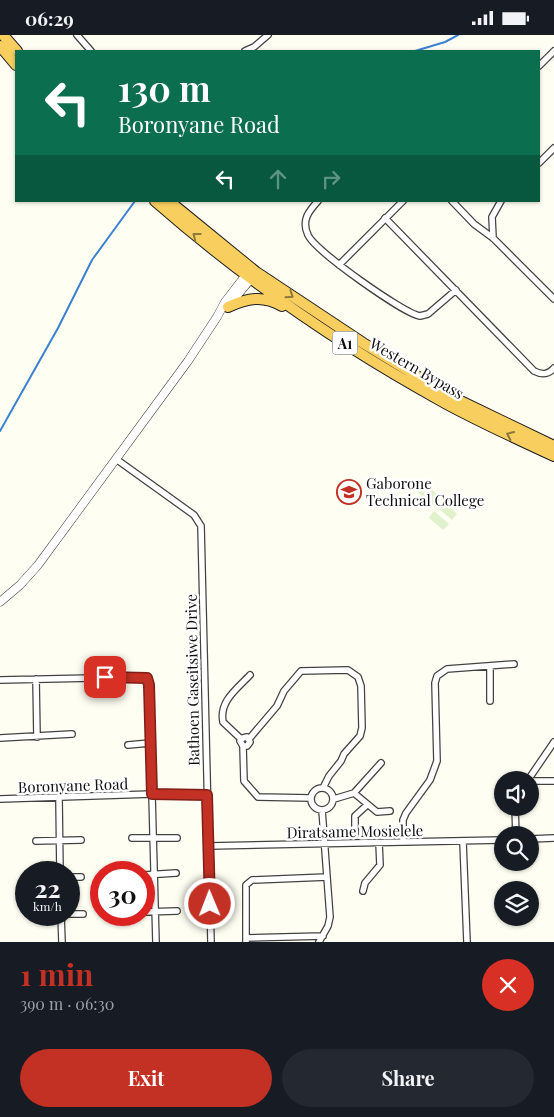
<!DOCTYPE html>
<html lang="en">
<head>
<meta charset="utf-8">
<style>
  :root { --surface:#171b24; --page:#242831; --text:#f1f3f6; --muted:#9ea1a6; --accent:#c33024 }
  body { margin:0; font-family:"Playfair Display",serif; background:var(--page); color:var(--text); height:100vh; display:flex; flex-direction:column; font-size:19px; white-space:nowrap }
  * { box-sizing:border-box; margin:0 }
  p { font-size:16px; color:var(--muted) }
  .icon { flex:none; width:28px; height:28px; fill:none; stroke:currentColor; stroke-width:2; stroke-linecap:round; stroke-linejoin:round }
  .map { position:relative; height:907px; overflow:hidden }
  .sheet { display:flex; flex-direction:column; background:var(--surface); flex:1 }
  .sheet>* { flex:none }
  .guide { position:absolute; left:15px; top:15px; width:525px; height:152px; border-radius:0px; box-shadow:0 1px 4px #0004; background:#0b6e4f; color:#fff; overflow:hidden }
  .tools { position:absolute; left:494px; top:736px; display:grid; gap:10px }
  .tools a { display:grid; place-items:center; width:45px; height:45px; border-radius:50%; background:var(--surface); box-shadow:0 1px 4px #0004; font-size:25px }
  .speed { position:absolute; left:15px; top:826px; display:flex; gap:10px; font-size:25px; font-weight:700; text-align:center }
  .speed>* { display:grid; place-content:center; width:65px; height:65px; border-radius:50%; background:var(--surface); box-shadow:0 1px 4px #0004; line-height:1 }
  .speed small { font-size:12px; font-weight:400 }
  .speed .limit { border:8px solid #d22; background:#fff; color:#111 }
  .pin { position:absolute; display:grid; place-items:center; width:42px; height:42px; color:#fff; margin:-21px; border-radius:10px; box-shadow:0 2px 8px #0006 }
  .me { position:absolute; width:55px; margin:-28px; rotate:359deg; stroke-linejoin:round; filter:drop-shadow(0 0 4px #0008) }
  .turn { display:flex; align-items:center; gap:18px; height:105px; padding:0 20px; font-size:22px }
  .turn .icon { width:65px; height:65px; stroke-width:2.5 }
  .turn b { display:block; font-size:35px; line-height:42px }
  .lanes { display:flex; align-items:center; height:48px; padding:0 20px; background:#0003; justify-content:center; gap:25px; direction:ltr }
  .lanes .off { opacity:.35 }
  .round { display:grid; place-items:center; flex:none; width:52px; height:52px; border-radius:26px; background:var(--page) }
  .overview { display:flex; align-items:center; justify-content:space-between; height:85px; padding:0 20px }
  h1 { font-size:30px; font-weight:700; line-height:38px; color:var(--accent) }
  .action { display:flex; gap:10px; margin-top:auto; padding:10px 20px }
  .action a { flex:1; height:58px; border-radius:30px; background:var(--accent); color:#fff; font-size:20px; font-weight:700; line-height:58px; text-align:center }
  .action a+a { background:var(--page); color:var(--text) }
  .status { display:flex; justify-content:space-between; align-items:center; height:35px; padding:0 25px; background:var(--surface); direction:ltr }
  .status svg { height:14px; fill:currentColor }
  .map>svg:first-child { display:block }
  .pitch { fill:#e0f2cc }
  .lines { fill:none; stroke-linecap:round; stroke-linejoin:round }
  .stream { stroke:#3b82d0; stroke-width:2 }
  .minor-casing { stroke:#424242; stroke-width:8 }
  .tertiary-casing { stroke:#424242; stroke-width:9 }
  .trunk-casing { stroke:#202020; stroke-width:12 }
  .minor { stroke:#fff; stroke-width:5.5 }
  .tertiary { stroke:#fff; stroke-width:8 }
  .trunk { stroke:#f8ce5f; stroke-width:10 }
  .oneway { stroke:#8f783b }
  .route-casing { stroke:#7f1f17; stroke-width:12 }
  .route { stroke:#c33024; stroke-width:9 }
  .labels { text-anchor:middle; dominant-baseline:central; stroke-width:5; stroke-linejoin:round; paint-order:stroke }
  .shield { fill:#fff; stroke:#575757; stroke-width:1 }
  .shield-label { font-size:14px; font-weight:bold; fill:#0f0f0f }
  .street-label { font-size:15px; fill:#0f0f0f; stroke:#fff }
  .poi-label { font-size:15px; fill:#0f0f0f; stroke:#fff; text-anchor:start }
</style>
</head>
<body>
<div class="status"><b>06:29</b><svg viewBox="0 0 49 12"><path d="M0 12V9h3v3zM5 12V6h3v6zM10 12V3h3v9zM15 12V0h3v12zM26 1h20v11H26zM47 4h2v5h-2z"/></svg></div>
<div class="map">
<svg width="554" height="907" viewBox="0 0 554 907">
  <rect width="100%" height="100%" fill="#fffef2"/>
  <!-- pitch -->
  <path class="pitch" d="M 423,446 L 441,463 L 433,471 L 415,455 Z
    M 443,465 L 457,479 L 452,485 L 437,472 Z
    M 434,476 L 449,489 L 443,495 L 429,483 Z"/>
  <g class="lines">
    <!-- stream -->
    <path class="stream" d="M 415,16 L 445,7 L 458,0
      M 0,396 L 58,293 L 92,225 L 135,166"/>
    <defs>
      <path id="minor" d="M 77,0 L 91,16
        M 245,16 L 254,12 L 268,0
        M 539,31 L 554,16
        M 539,128 L 554,113
        M 318,166 C 309,176 301,185 308,200 C 315,216 403,278 420,281 L 428,279 L 456,255
        M 452,166 L 474,189 L 493,203 L 554,264
        M 385,183 L 534,336 C 542,340 548,340 554,333
        M 493,203 L 492,182 L 501,166
        M 339,230 L 403,166
        M 116,424 L 194,480 L 201,491 L 211,907
        M 490,632 L 490,666
        M 36,644 L 37,702
        M 0,645 L 140,642 L 147,643 L 149,650 L 156,907
        M 0,703 L 72,699
        M 241,704 L 223,687 C 219,666 237,654 250,640
        M 249,704 L 277,671 L 284,656 L 301,636 L 348,635 L 358,642 L 361,651 L 362,693 L 360,701 L 344,719 L 341,726 L 329,741 L 323,753
        M 128,710 L 150,708
        M 243,711 L 247,711 L 250,707 L 247,702 L 243,703 L 240,706 L 243,711 L 244,746 L 258,762 L 311,763
        M 528,745 L 554,707
        M 530,746 L 554,746
        M311 764a11 11 0 1 1 22 0a11 11 0 1 1-22 0Z
        M 354,758 L 377,777 L 390,776
        M 59,763 L 60,838
        M 0,764 L 152,759 L 207,760
        M 334,764 L 354,758 L 381,728
        M 515,772 L 516,800
        M 355,799 L 355,781 L 367,770
        M 132,803 L 177,803
        M 530,804 L 554,803
        M 36,806 L 81,805
        M 403,807 L 403,785 L 406,778 L 430,745 L 437,726 L 435,648 L 437,641 L 447,634 L 514,629
        M 463,807 L 467,907
        M 209,811 L 502,805
        M 144,840 L 176,838
        M 69,842 L 81,842
        M 363,856 L 365,848 L 380,830 L 379,808
        M 144,877 L 177,876
        M 69,879 L 83,879
        M 61,880 L 62,907
        M 246,903 L 323,901
        M 246,907 L 246,850 L 252,845 L 327,842
        M 319,907 L 328,891 L 330,882 L 322,775"/>
      <path id="tertiary" d="M 229,270 L 254,240
        M 0,567 L 20,550 L 38,530 L 188,326 L 217,282 L 225,267 L 249,236"/>
      <path id="trunk" d="M 3,0 L 17,16
        M 0,11 L 16,30
        M 155,166 C 244,244 341,311 445,368 C 480,387 517,404 554,421
        M 169,166 L 256,237 L 363,308 L 448,360 L 554,411
        M 228,272 C 247,263 263,260 282,271"/>
    </defs>
    <!-- minor casing -->
    <use href="#minor" class="minor-casing"/>
    <!-- tertiary casing -->
    <use href="#tertiary" class="tertiary-casing"/>
    <!-- trunk casing -->
    <use href="#trunk" class="trunk-casing"/>
    <!-- minor -->
    <use href="#minor" class="minor"/>
    <!-- tertiary -->
    <use href="#tertiary" class="tertiary"/>
    <!-- trunk -->
    <use href="#trunk" class="trunk"/>
  </g>
  <!-- one-way arrows -->
  <defs><path id="oneway-chevron" d="M-2-3.5L2.5 0L-2 3.5" fill="none" stroke-width="1.6" stroke-linecap="round" stroke-linejoin="round" transform="scale(1.25)"/></defs>
  <g class="oneway">
    <use href="#oneway-chevron" transform="translate(196 201) rotate(-142)"/>
    <use href="#oneway-chevron" transform="translate(290 260) rotate(34)"/>
    <use href="#oneway-chevron" transform="translate(510 400) rotate(-155)"/>
  </g>
  <g class="lines">
    <defs>
      <path id="route" d="M 105,642 L 147,643 L 149,650 L 152,759 L 207,760 L 210,869"/>
    </defs>
    <!-- route casing -->
    <use href="#route" class="route-casing"/>
    <!-- route -->
    <use href="#route" class="route"/>
  </g>
  <!-- icons -->
  <defs>
    <symbol id="university-ring" viewBox="-11 -11 22 22"><circle r="9.5" fill="#fff" stroke="#c33024" stroke-width="1.5"/><path d="M0-5L7-2L0 1L-7-2ZM-4 1L0 2.5L4 1V4Q0 6-4 4Z" fill="#c33024"/></symbol>
  </defs>
  <g fill-rule="evenodd">
    <use href="#university-ring" x="335" y="443" width="28" height="28"/>
  </g>
  <g class="labels">
    <!-- shield labels -->
    <rect class="shield" x="332.5" y="296.5" width="25" height="23" rx="4"/>
    <g class="shield-label">
      <text x="345" y="308">A1</text>
    </g>
    <!-- street labels -->
    <g class="street-label">
      <text transform="translate(417 333) rotate(30)">Western Bypass</text>
      <text transform="translate(192 645) rotate(-91)">Bathoen Gaseitsiwe Drive</text>
      <text transform="translate(73 750) rotate(-2)">Boronyane Road</text>
      <text transform="translate(355 796) rotate(-1)">Diratsame Mosielele</text>
    </g>
    <!-- poi labels -->
    <g class="poi-label">
      <text x="366" y="448">Gaborone<tspan x="366" dy="17">Technical College</tspan></text>
    </g>
  </g>
</svg>
<div class="tools">
<a><svg class="icon" aria-label="sound" viewBox="0 0 24 24"><path d="M4 9h4l5-4v14l-5-4H4zM17 9q2 3 0 6"/></svg></a>
<a><svg class="icon" aria-label="search" viewBox="0 0 24 24"><circle cx="10" cy="10" r="6"/><path d="M15 15l6 6"/></svg></a>
<a><svg class="icon" aria-label="layers" viewBox="0 0 24 24"><path d="M12 4l9 5-9 5-9-5zM3 14l9 5 9-5"/></svg></a>
</div>
<div class="speed"><div>22<small>km/h</small></div><div class="limit">30</div></div>
<div class="pin" style="left:105px;top:642px;background:#d93025"><svg class="icon" aria-label="arrive" viewBox="0 0 24 24"><path d="M6 21V4h12l-3 4 3 4H6"/></svg></div>
<svg class="me" style="left:210px;top:869px" viewBox="-20 -20 40 40"><circle r="17" fill="#c33024" stroke="#fff" stroke-width="3"/><path d="M0-11L8 9 0 5-8 9z" fill="#fff"/></svg>
<div class="guide">
<div class="turn"><svg class="icon" aria-label="left" viewBox="0 0 24 24"><path d="M17 20v-9H6M10 6l-5 5 5 5"/></svg><div><b>130 m</b>Boronyane Road</div></div>
<div class="lanes"><svg class="icon" aria-label="left" viewBox="0 0 24 24"><path d="M17 20v-9H6M10 6l-5 5 5 5"/></svg><svg class="icon off" aria-label="ahead" viewBox="0 0 24 24"><path d="M12 20V5M6 11l6-6 6 6"/></svg><svg class="icon off" aria-label="right" viewBox="0 0 24 24"><path d="M7 20v-9h11M14 6l5 5-5 5"/></svg></div>
</div>
</div>
<section class="sheet">
<div class="overview"><div><h1>1 min</h1><p>390 m · 06:30</p></div><a class="round" style="background:#d93025;color:#fff"><svg class="icon" aria-label="close" viewBox="0 0 24 24"><path d="M6 6l12 12M18 6L6 18"/></svg></a></div>
<div class="action"><a>Exit</a><a>Share</a></div>
</section>
</body>
</html>
